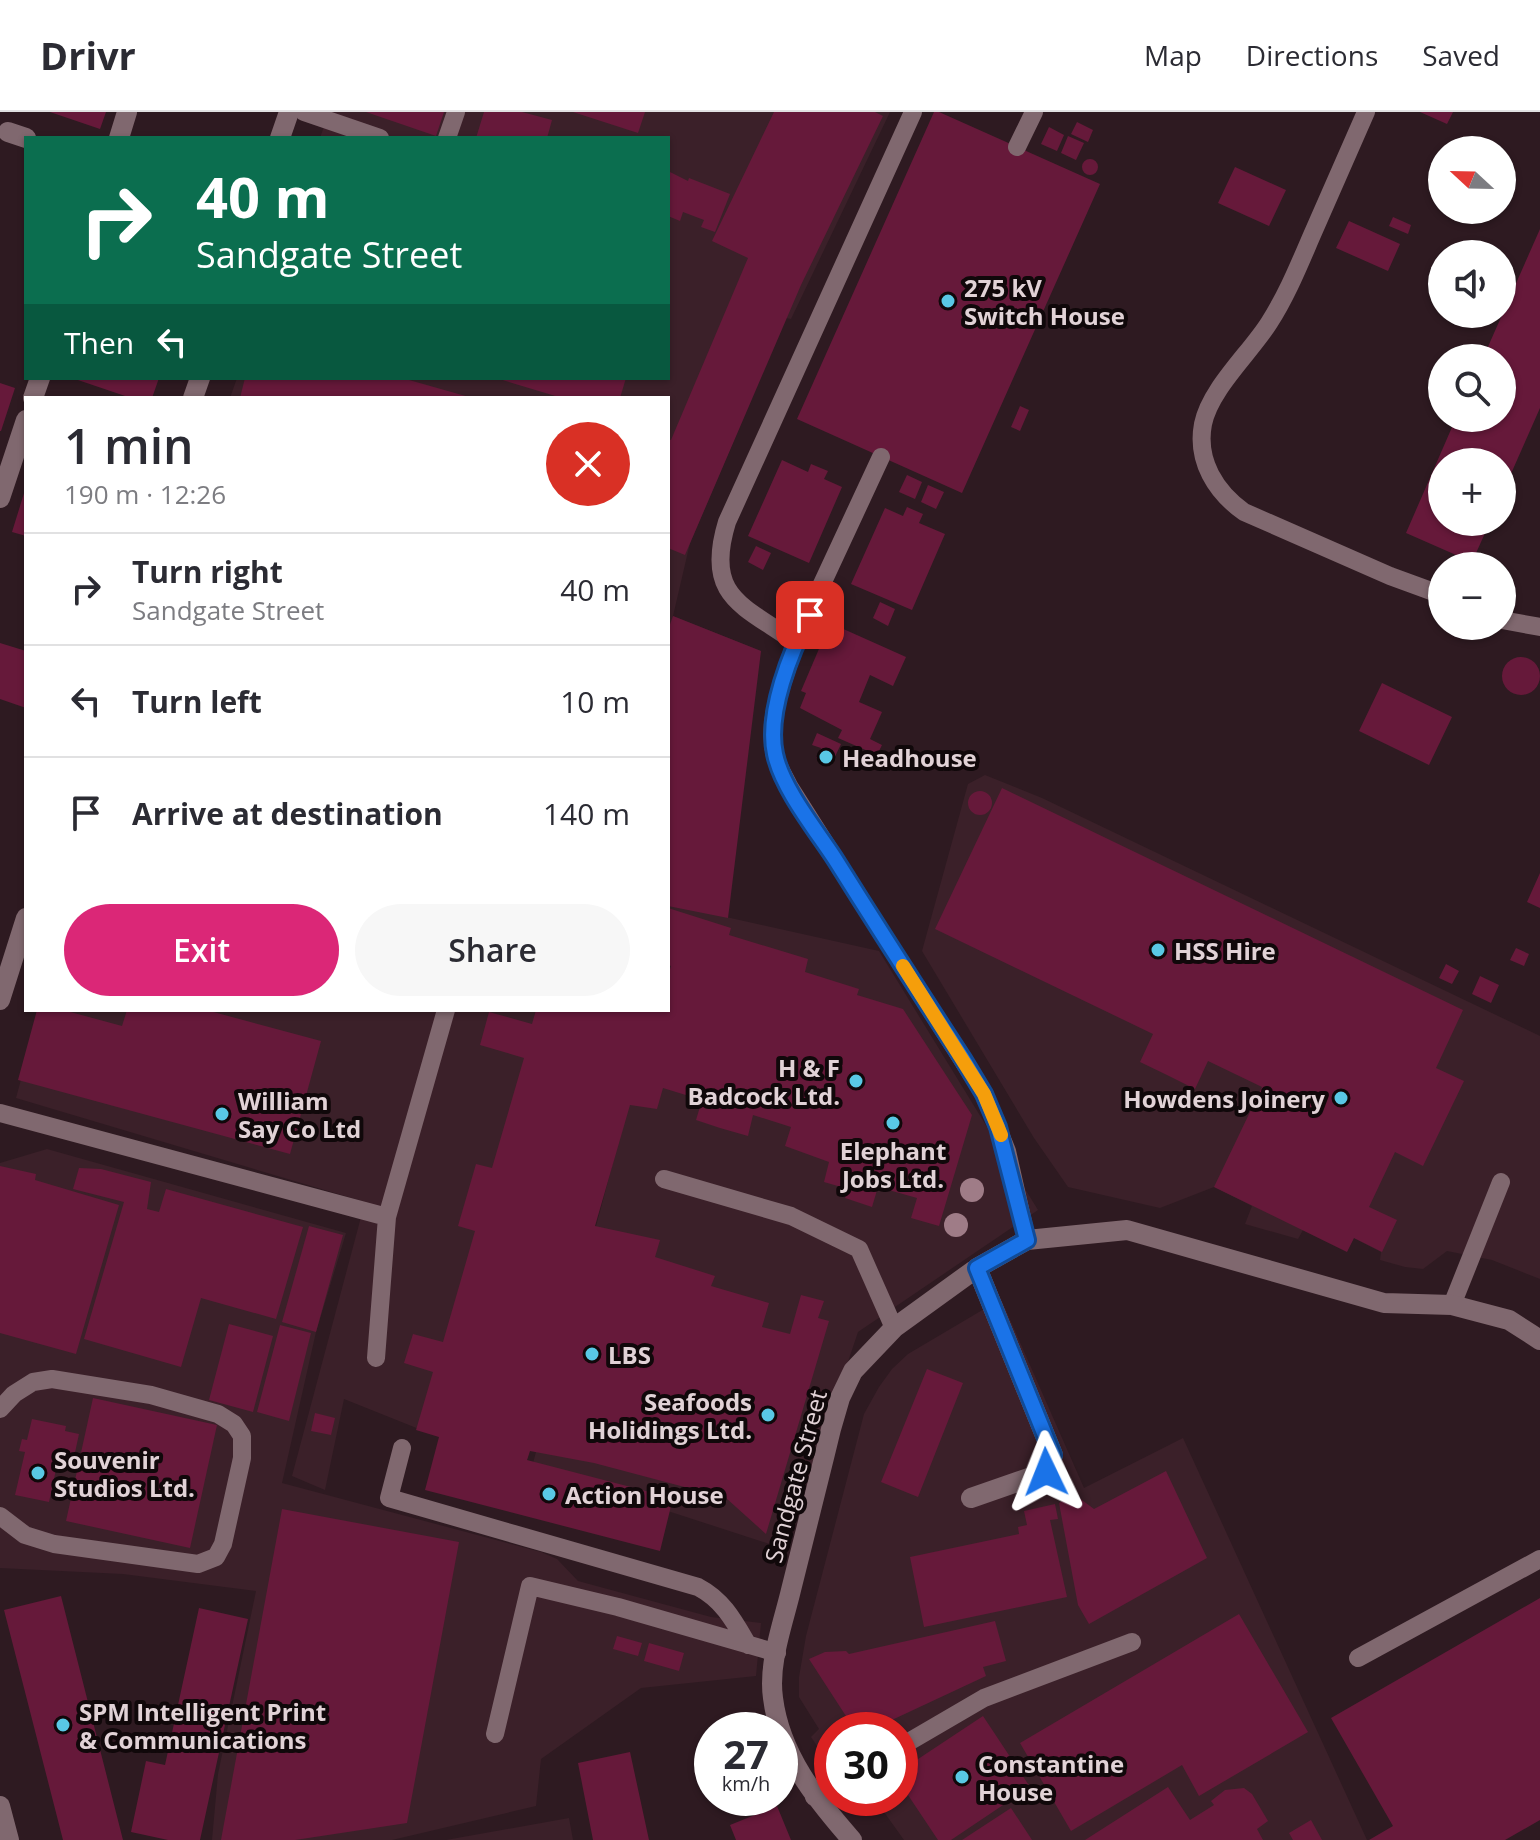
<!DOCTYPE html>
<html lang="en">
<head>
<meta charset="utf-8">
<style>
  :root { --surface:#fff; --page:#f7f7f7; --text:#2b2b33; --muted:#7c7c81; --line:#e1e1e2; --accent:#db2777 }
  body { margin:0; font-family:"Open Sans",sans-serif; background:var(--page); color:var(--text); height:100vh; display:flex; flex-direction:column; font-size:30px; white-space:nowrap }
  * { box-sizing:border-box; margin:0 }
  p { font-size:26px; color:var(--muted) }
  .icon { flex:none; width:44px; height:44px; fill:none; stroke:currentColor; stroke-width:2; stroke-linecap:round; stroke-linejoin:round }
  .map { position:relative; flex:1; overflow:hidden }
  .drawer { position:absolute; left:24px; top:284px; width:646px; height:616px; display:flex; flex-direction:column; background:var(--surface); border-radius:0px; box-shadow:0 2px 6px #0004 }
  .drawer>* { flex:none }
  .hud { position:absolute; left:24px; top:24px; width:646px; height:244px; border-radius:0px; box-shadow:0 2px 6px #0004; background:#0b6e4f; color:#fff; overflow:hidden }
  .needle { width:52px; rotate:292deg }
  .fabs { position:absolute; left:1428px; top:24px; display:grid; gap:16px }
  .fabs a { display:grid; place-items:center; width:88px; height:88px; border-radius:50%; background:var(--surface); box-shadow:0 2px 6px #0004; font-size:40px }
  .speed { position:absolute; left:694px; top:1600px; display:flex; gap:16px; font-size:40px; font-weight:700; text-align:center }
  .speed>* { display:grid; place-content:center; width:104px; height:104px; border-radius:50%; background:var(--surface); box-shadow:0 2px 6px #0004; line-height:1 }
  .speed small { font-size:20px; font-weight:400 }
  .speed .limit { border:12px solid #d22; background:#fff; color:#111 }
  .pin { position:absolute; display:grid; place-items:center; width:68px; height:68px; color:#fff; margin:-34px; border-radius:16px; box-shadow:0 4px 12px #0006 }
  .me { position:absolute; width:88px; margin:-44px; rotate:358deg; stroke-linejoin:round; filter:drop-shadow(0 0 6px #0008) }
  .turn { display:flex; align-items:center; gap:28px; height:168px; padding:0 40px; font-size:36px }
  .turn .icon { width:104px; height:104px; stroke-width:2.5 }
  .turn b { display:block; font-size:56px; line-height:68px }
  .then { display:flex; align-items:center; height:76px; padding:0 40px; background:#0003; gap:16px; font-size:30px }
  .round { display:grid; place-items:center; flex:none; width:84px; height:84px; border-radius:42px; background:var(--page) }
  .head { display:flex; align-items:center; justify-content:space-between; height:136px; padding:0 40px }
  h1 { font-size:48px; font-weight:600; line-height:60px }
  .cta { display:flex; gap:16px; margin-top:auto; padding:16px 40px }
  .cta a { flex:1; height:92px; border-radius:48px; background:var(--accent); color:#fff; font-size:32px; font-weight:600; line-height:92px; text-align:center }
  .cta a+a { background:var(--page); color:var(--text) }
  ul { padding:0; list-style:none }
  li { display:flex; align-items:center; gap:24px; height:112px; padding:0 40px; border-top:2px solid var(--line) }
  li div { flex:1 }
  li b { display:block; font-size:30px }
  li em { font-style:normal }
  header { display:flex; align-items:center; gap:48px; box-sizing:border-box; height:112px; padding:0 40px; background:var(--surface); border-bottom:2px solid var(--line) }
  header strong { font-size:38px }
  nav { display:flex; gap:44px; margin-inline-start:auto; font-size:28px }
  .map>svg:first-child { display:block }
  .built { fill:#3b2029 }
  .building { fill:#66193a }
  .lines { fill:none; stroke-linecap:round; stroke-linejoin:round }
  .lane { stroke:#80686f; stroke-width:18 }
  .street { stroke:#80686f; stroke-width:20 }
  .tree { fill:#9f7c87 }
  .route-casing { stroke:#114b97; stroke-width:20 }
  .route { stroke:#1a73e8; stroke-width:14 }
  .slow { stroke:#f59e0b; stroke-width:14 }
  .poi-dot { fill:#59c8e5; stroke:#10080a; stroke-width:3 }
  .labels { text-anchor:middle; dominant-baseline:central; stroke-width:8; stroke-linejoin:round; paint-order:stroke }
  .poi-label { font-size:24px; font-weight:bold; fill:#e1d2d6; stroke:#10080a; text-anchor:start }
  .street-label { font-size:24px; fill:#e1d2d6; stroke:#10080a }
</style>
</head>
<body>
<header>
<strong>Drivr</strong>
<nav><a>Map</a><a>Directions</a><a>Saved</a></nav>
</header>
<div class="map">
<svg width="1540" height="1728" viewBox="0 0 1540 1728">
  <rect width="100%" height="100%" fill="#2e1a21"/>
  <!-- built -->
  <path class="built" d="M 329,0 L 890,0 L 791,207 L 786,206 L 690,431 L 673,504 L 761,539 L 668,774 L 668,286 L 230,286 L 237,266 L 668,266 L 668,26 L 320,26 Z
    M 985,663 L 1042,686 L 1540,924 L 1540,1167 L 1492,1148 L 1447,1139 L 1423,1157 L 1405,1155 L 1380,1148 L 1381,1140 L 1354,1126 L 1303,1118 L 1298,1127 L 1245,1112 L 1252,1094 L 1214,1075 L 1160,1096 L 1068,1075 L 1034,1026 L 922,839 L 968,672 Z
    M 668,792 L 879,839 L 1038,1098 L 858,1220 L 785,1437 L 532,1355 L 653,900 L 668,898 Z
    M 40,898 L 645,898 L 527,1348 L 439,1325 L 344,1287 L 325,1378 L 292,1364 L 365,1090 L 16,986 Z
    M 47,1037 L 346,1121 L 316,1220 L 282,1371 L 541,1440 L 557,1447 L 578,1469 L 711,1505 L 761,1511 L 756,1564 L 641,1576 L 541,1647 L 536,1694 L 392,1728 L 212,1728 L 218,1662 L 256,1479 L 123,1462 L 0,1456 L 0,1051 Z
    M 1001,1187 L 1084,1376 L 1183,1326 L 1367,1728 L 904,1728 L 874,1686 L 900,1686 L 900,1618 L 832,1618 L 832,1645 L 827,1649 L 811,1625 L 819,1617 L 799,1585 L 799,1565 L 806,1524 L 864,1302 L 879,1275 L 892,1257 L 908,1242 Z
    M 569,1706 L 573,1728 L 446,1728 Z"/>
  <!-- building -->
  <path class="building" d="M 50,0 L 106,0 L 100,17 Z
    M 366,0 L 444,0 L 436,24 Z
    M 484,0 L 522,0 L 552,8 L 547,26 L 476,26 Z
    M 573,0 L 645,0 L 638,21 Z
    M 774,0 L 875,0 L 883,4 L 801,173 L 685,443 L 668,436 L 668,327 L 671,328 L 748,146 L 712,129 Z
    M 934,0 L 939,0 L 1100,72 L 962,381 L 797,307 Z
    M 1420,0 L 1453,0 L 1447,12 Z
    M 1077,10 L 1093,18 L 1088,30 L 1071,22 Z
    M 1049,15 L 1064,23 L 1057,39 L 1041,32 Z
    M 1068,24 L 1084,31 L 1076,48 L 1061,41 Z
    M1082 55a8 8 0 1 1 16 0a8 8 0 1 1-16 0Z
    M 1235,55 L 1286,78 L 1269,114 L 1218,91 Z
    M 668,59 L 688,69 L 689,66 L 730,82 L 715,120 L 701,115 L 704,108 L 683,100 L 680,109 L 668,104 Z
    M 1393,105 L 1411,113 L 1408,122 L 1389,114 Z
    M 1349,109 L 1400,132 L 1388,159 L 1336,136 Z
    M 1540,117 L 1540,296 L 1502,382 L 1502,350 L 1442,350 L 1442,410 L 1490,410 L 1472,450 L 1406,421 L 1456,306 L 1502,306 L 1502,246 L 1483,246 Z
    M 72,266 L 159,266 L 152,286 L 131,286 Z
    M 245,266 L 402,266 L 469,285 L 240,286 Z
    M 496,266 L 626,266 L 620,286 L 562,286 Z
    M 0,271 L 15,276 L 1,319 L 0,319 Z
    M 1020,294 L 1029,298 L 1020,319 L 1011,315 Z
    M 782,348 L 808,360 L 811,352 L 828,359 L 824,367 L 842,375 L 809,451 L 748,424 Z
    M 907,363 L 922,370 L 915,387 L 899,380 Z
    M 928,373 L 944,380 L 936,397 L 921,390 Z
    M 25,378 L 26,378 L 26,424 L 12,420 Z
    M 907,395 L 923,402 L 919,411 L 945,422 L 912,498 L 851,472 L 885,396 L 903,404 Z
    M 756,434 L 771,441 L 763,458 L 748,450 Z
    M 880,490 L 895,497 L 888,514 L 873,506 Z
    M 673,504 L 761,539 L 728,806 L 668,794 L 668,518 Z
    M 830,511 L 906,545 L 893,574 L 870,563 L 859,590 L 882,600 L 870,627 L 882,633 L 877,643 L 838,626 L 842,618 L 800,596 L 806,581 L 801,579 Z
    M 0,531 L 26,539 L 26,596 L 0,587 Z
    M1502 564a19 19 0 1 1 38 0a19 19 0 1 1-38 0Z
    M 1382,571 L 1452,605 L 1429,653 L 1359,619 Z
    M 817,621 L 841,632 L 831,653 L 816,646 L 821,636 L 812,633 Z
    M 1002,676 L 1463,898 L 1436,956 L 1464,969 L 1423,1054 L 1395,1040 L 1369,1095 L 1397,1108 L 1382,1140 L 1354,1126 L 1347,1140 L 1214,1075 L 1262,975 L 1208,949 L 1195,977 L 1167,963 L 1140,950 L 1153,922 L 935,817 Z
    M968 691a12 12 0 1 1 24 0a12 12 0 1 1-24 0Z
    M 1540,761 L 1540,796 L 1527,790 Z
    M 668,796 L 731,816 L 729,823 L 808,847 L 805,860 L 859,877 L 857,883 L 903,897 L 972,1003 L 939,1114 L 911,1106 L 917,1086 L 878,1075 L 872,1095 L 845,1086 L 848,1077 L 824,1070 L 829,1050 L 785,1034 L 791,1015 L 753,1003 L 748,1024 L 720,1016 L 696,1008 L 702,988 L 663,976 L 657,997 L 630,993 L 595,1114 L 660,1128 L 655,1145 L 715,1164 L 711,1174 L 769,1191 L 762,1215 L 790,1222 L 801,1183 L 824,1189 L 818,1206 L 829,1209 L 766,1422 L 726,1386 L 594,1351 L 530,1339 L 527,1348 L 673,1386 L 660,1439 L 425,1378 L 439,1325 L 416,1318 L 433,1260 L 404,1251 L 413,1222 L 443,1230 L 475,1119 L 458,1114 L 476,1052 L 492,1056 L 524,946 L 480,933 L 489,900 L 532,912 L 536,898 L 668,898 L 668,863 L 671,854 L 668,853 Z
    M 1516,836 L 1529,842 L 1524,854 L 1510,848 Z
    M 1446,852 L 1459,859 L 1452,872 L 1439,866 Z
    M 1480,864 L 1499,873 L 1491,891 L 1472,882 Z
    M 37,898 L 63,898 L 122,914 L 127,898 L 206,898 L 321,929 L 290,1042 L 18,968 Z
    M 0,1054 L 36,1062 L 35,1068 L 119,1093 L 76,1242 L 0,1221 Z
    M 79,1056 L 101,1057 L 151,1070 L 147,1097 L 159,1100 L 166,1077 L 303,1115 L 276,1207 L 201,1186 L 181,1255 L 84,1227 L 124,1090 L 73,1077 Z
    M 309,1114 L 343,1123 L 316,1220 L 282,1210 Z
    M 229,1212 L 273,1224 L 253,1300 L 209,1288 Z
    M 280,1213 L 311,1221 L 289,1309 L 257,1300 Z
    M 927,1257 L 963,1271 L 918,1385 L 881,1370 Z
    M 93,1286 L 217,1313 L 190,1436 L 66,1409 Z
    M 315,1301 L 335,1306 L 331,1323 L 311,1319 Z
    M 32,1307 L 66,1314 L 65,1319 L 79,1322 L 71,1359 L 58,1356 L 60,1339 L 49,1390 L 15,1383 L 25,1340 L 19,1339 L 22,1327 L 27,1328 Z
    M 1166,1359 L 1207,1446 L 1089,1512 L 1078,1493 L 1059,1391 L 1074,1382 L 1094,1397 Z
    M 1055,1392 L 1058,1407 L 1050,1408 L 1067,1485 L 924,1515 L 910,1445 L 1019,1422 L 1018,1415 L 1027,1413 L 1024,1399 Z
    M 282,1397 L 459,1430 L 407,1711 L 295,1728 L 221,1728 Z
    M 61,1484 L 123,1728 L 63,1728 L 4,1498 Z
    M 1540,1486 L 1540,1708 L 1505,1728 L 1369,1728 L 1393,1714 L 1331,1606 Z
    M 199,1496 L 248,1507 L 200,1728 L 168,1728 L 131,1720 L 146,1649 L 165,1653 Z
    M 1239,1502 L 1308,1620 L 1199,1684 L 1182,1653 L 1071,1719 L 1020,1631 Z
    M 995,1509 L 1006,1549 L 983,1555 L 986,1564 L 894,1607 L 876,1618 L 855,1618 L 809,1547 L 825,1540 L 846,1539 L 849,1542 Z
    M 617,1524 L 642,1531 L 638,1544 L 613,1537 Z
    M 649,1531 L 684,1541 L 679,1559 L 644,1549 Z
    M 983,1604 L 1030,1675 L 951,1728 L 938,1728 L 900,1671 L 900,1659 Z
    M 630,1640 L 649,1728 L 593,1728 L 578,1651 Z
    M 1168,1675 L 1190,1708 L 1214,1693 L 1211,1689 L 1225,1678 L 1244,1676 L 1252,1682 L 1268,1709 L 1257,1717 L 1263,1728 L 1085,1728 Z
    M 777,1694 L 791,1728 L 736,1728 L 730,1713 Z
    M 1011,1696 L 1032,1728 L 962,1728 Z
    M 1311,1708 L 1322,1728 L 1293,1728 L 1289,1721 Z"/>
  <g class="lines">
    <!-- lane -->
    <path class="lane" d="M 304,0 L 380,26
      M 913,0 L 727,410 C 704,485 743,493 795,530 C 786,567 765,605 775,644 C 778,654 784,664 789,674 L 984,982 L 1007,1039 L 1027,1128
      M 1366,0 C 1348,41 1330,82 1312,123 C 1299,153 1287,183 1269,211 C 1250,241 1210,277 1203,312 C 1196,349 1216,380 1244,400 L 1390,464 L 1442,483
      M 447,26 L 456,0
      M 1017,35 L 1034,0
      M 1502,508 L 1540,515
      M 795,530 L 881,345
      M 0,1001 L 387,1105
      M 664,1067 L 791,1104 L 859,1137 L 894,1216
      M 1452,1193 L 1501,1070
      M 376,1246 L 387,1105 L 446,898
      M 0,1297 L 14,1282 L 33,1270 L 52,1267 L 151,1283 L 218,1302 L 234,1312 L 242,1324 L 242,1346 L 223,1432 L 216,1445 L 198,1452 L 54,1432 L 25,1423 L 0,1404
      M 402,1336 L 389,1386 L 698,1475 C 723,1488 734,1509 748,1533
      M 1358,1546 L 1540,1447
      M 755,1618 L 779,1612
      M 495,1622 L 530,1474 L 618,1495 L 777,1541
      M 900,1635 L 984,1586 L 1132,1530
      M 814,1685 L 832,1675"/>
    <!-- street -->
    <path class="street" d="M 8,20 L 26,26
      M 119,26 L 127,0
      M 280,26 L 289,0
      M 33,286 L 40,266
      M 193,286 L 200,266
      M 0,386 L 26,308
      M 0,888 L 26,806
      M 971,1386 L 1046,1360 L 1053,1343 L 977,1156
      M 0,1694 L 9,1728
      M 852,1728 C 816,1687 780,1643 773,1586 C 768,1551 783,1512 791,1478 C 804,1425 818,1371 831,1317 L 840,1286 L 853,1259 L 894,1216 L 977,1156 L 1027,1128 L 1127,1118 L 1384,1191 L 1452,1193 L 1509,1208 L 1540,1228"/>
  </g>
  <!-- trees -->
  <g class="tree">
    <circle cx="972" cy="1078" r="12"/>
    <circle cx="956" cy="1113" r="12"/>
  </g>
  <g class="lines">
    <defs>
      <path id="route" d="M 810,503 C 791,539 766,601 775,642 C 782,676 816,718 835,747 C 877,814 920,881 963,947 L 984,982 L 998,1015 L 1027,1128 L 977,1156 L 1053,1343 L 1046,1360"/>
    </defs>
    <!-- route casing -->
    <use href="#route" class="route-casing"/>
    <!-- route -->
    <use href="#route" class="route"/>
    <!-- slow -->
    <path class="slow" d="M 903,854 L 984,982 L 1001,1023"/>
  </g>
  <!-- markers -->
  <g class="poi-dot">
    <circle cx="948" cy="189" r="8"/>
    <circle cx="826" cy="645" r="8"/>
    <circle cx="1158" cy="838" r="8"/>
    <circle cx="856" cy="969" r="8"/>
    <circle cx="1341" cy="986" r="8"/>
    <circle cx="222" cy="1002" r="8"/>
    <circle cx="893" cy="1011" r="8"/>
    <circle cx="592" cy="1242" r="8"/>
    <circle cx="768" cy="1303" r="8"/>
    <circle cx="38" cy="1361" r="8"/>
    <circle cx="549" cy="1382" r="8"/>
    <circle cx="63" cy="1613" r="8"/>
    <circle cx="962" cy="1665" r="8"/>
  </g>
  <g class="labels">
    <!-- poi labels -->
    <g class="poi-label">
      <text x="964" y="175">275 kV<tspan x="964" dy="28">Switch House</tspan></text>
      <text x="842" y="645">Headhouse</text>
      <text x="1174" y="838">HSS Hire</text>
      <text x="840" y="955" text-anchor="end">H &amp; F<tspan x="840" dy="28">Badcock Ltd.</tspan></text>
      <text x="1325" y="986" text-anchor="end">Howdens Joinery</text>
      <text x="238" y="988">William<tspan x="238" dy="28">Say Co Ltd</tspan></text>
      <text x="893" y="1038" text-anchor="middle">Elephant<tspan x="893" dy="28">Jobs Ltd.</tspan></text>
      <text x="608" y="1242">LBS</text>
      <text x="752" y="1289" text-anchor="end">Seafoods<tspan x="752" dy="28">Holidings Ltd.</tspan></text>
      <text x="54" y="1347">Souvenir<tspan x="54" dy="28">Studios Ltd.</tspan></text>
      <text x="565" y="1382">Action House</text>
      <text x="79" y="1599">SPM Intelligent Print<tspan x="79" dy="28">&amp; Communications</tspan></text>
      <text x="978" y="1651">Constantine<tspan x="978" dy="28">House</tspan></text>
    </g>
    <!-- street labels -->
    <g class="street-label">
      <text transform="translate(795 1364) rotate(-75)">Sandgate Street</text>
    </g>
  </g>
</svg>
<div class="fabs">
<a><svg class="needle" viewBox="-14 -14 28 28"><path d="M0-13l5 13h-10z" fill="#e53935"/><path d="M0 13l5-13h-10z" fill="#7c7c81"/></svg></a>
<a><svg class="icon" aria-label="sound" viewBox="0 0 24 24"><path d="M4 9h4l5-4v14l-5-4H4zM17 9q2 3 0 6"/></svg></a>
<a><svg class="icon" aria-label="search" viewBox="0 0 24 24"><circle cx="10" cy="10" r="6"/><path d="M15 15l6 6"/></svg></a>
<a>+</a>
<a>−</a>
</div>
<div class="speed"><div>27<small>km/h</small></div><div class="limit">30</div></div>
<div class="pin" style="left:810px;top:503px;background:#d93025"><svg class="icon" aria-label="arrive" viewBox="0 0 24 24"><path d="M6 21V4h12l-3 4 3 4H6"/></svg></div>
<svg class="me" style="left:1046px;top:1360px" viewBox="-20 -20 40 40"><path d="M0-17L14 15 0 8-14 15z" fill="#1a73e8" stroke="#fff" stroke-width="4"/></svg>
<div class="hud">
<div class="turn"><svg class="icon" aria-label="right" viewBox="0 0 24 24"><path d="M7 20v-9h11M14 6l5 5-5 5"/></svg><div><b>40 m</b>Sandgate Street</div></div>
<div class="then">Then<svg class="icon" aria-label="left" viewBox="0 0 24 24"><path d="M17 20v-9H6M10 6l-5 5 5 5"/></svg></div>
</div>
<section class="drawer">
<div class="head"><div><h1>1 min</h1><p>190 m · 12:26</p></div><a class="round" style="background:#d93025;color:#fff"><svg class="icon" aria-label="close" viewBox="0 0 24 24"><path d="M6 6l12 12M18 6L6 18"/></svg></a></div>
<ul>
<li><svg class="icon" aria-label="right" viewBox="0 0 24 24"><path d="M7 20v-9h11M14 6l5 5-5 5"/></svg><div><b>Turn right</b><p>Sandgate Street</p></div><em>40 m</em></li>
<li><svg class="icon" aria-label="left" viewBox="0 0 24 24"><path d="M17 20v-9H6M10 6l-5 5 5 5"/></svg><div><b>Turn left</b></div><em>10 m</em></li>
<li><svg class="icon" aria-label="arrive" viewBox="0 0 24 24"><path d="M6 21V4h12l-3 4 3 4H6"/></svg><div><b>Arrive at destination</b></div><em>140 m</em></li>
</ul>
<div class="cta"><a>Exit</a><a>Share</a></div>
</section>
</div>
</body>
</html>
